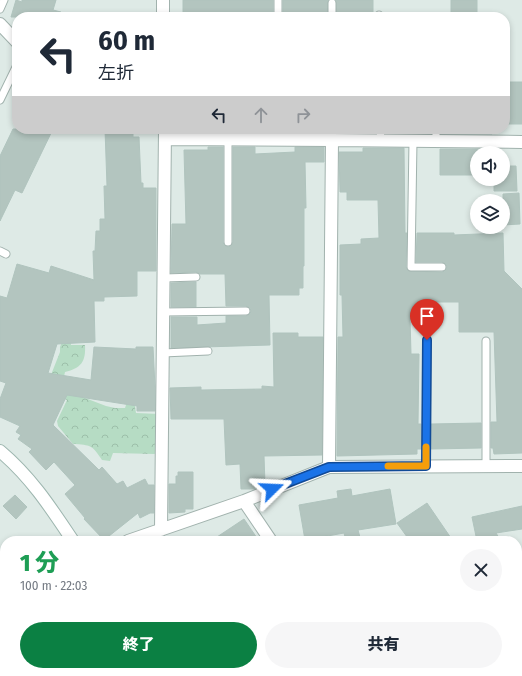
<!DOCTYPE html>
<html lang="ja">
<head>
<meta charset="utf-8">
<style>
  :root { --surface:#fff; --page:#f6f6f7; --text:#1f2937; --muted:#747a83; --accent:#0b8043 }
  body { margin:0; font-family:"Fira Sans Condensed","Noto Sans JP",sans-serif; background:var(--page); color:var(--text); height:100vh; display:flex; flex-direction:column; font-size:15px; white-space:nowrap }
  * { box-sizing:border-box; margin:0 }
  p { font-size:13px; color:var(--muted) }
  .icon { flex:none; width:22px; height:22px; fill:none; stroke:currentColor; stroke-width:2; stroke-linecap:round; stroke-linejoin:round }
  .map { position:relative; flex:1; overflow:hidden }
  .panel { position:absolute; left:0px; top:536px; width:522px; height:140px; display:flex; flex-direction:column; background:var(--surface); border-radius:16px 16px 0 0; box-shadow:0 2px 6px #0003 }
  .panel>* { flex:none }
  .banner { position:absolute; left:12px; top:12px; width:498px; height:122px; border-radius:16px; box-shadow:0 2px 6px #0003; background:#fff; color:var(--text); overflow:hidden }
  .tools { position:absolute; left:470px; top:146px; display:grid; gap:8px }
  .tools a { display:grid; place-items:center; width:40px; height:40px; border-radius:50%; background:var(--surface); box-shadow:0 2px 6px #0003; font-size:20px }
  .pin { position:absolute; display:grid; place-items:center; width:34px; height:34px; color:#fff; margin:-41px -17px; border-radius:50% 50% 50% 0; rotate:-45deg; box-shadow:0 0 4px #0007 }
  .pin .icon { rotate:45deg }
  .me { position:absolute; width:44px; margin:-22px; rotate:69deg; stroke-linejoin:round; filter:drop-shadow(0 0 3px #0008) }
  .turn { display:flex; align-items:center; gap:14px; height:84px; padding:0 20px; font-size:18px }
  .turn .icon { width:52px; height:52px; stroke-width:2.5 }
  .turn b { display:block; font-size:28px; line-height:34px }
  .lanes { display:flex; align-items:center; height:38px; padding:0 20px; background:#0003; justify-content:center; gap:20px; direction:ltr }
  .lanes .off { opacity:.35 }
  .round { display:grid; place-items:center; flex:none; width:42px; height:42px; border-radius:21px; background:var(--page) }
  .head { display:flex; align-items:center; justify-content:space-between; height:68px; padding:0 20px }
  h1 { font-size:24px; font-weight:800; line-height:30px; color:#1e9e55 }
  .button { display:flex; gap:8px; margin-top:auto; padding:8px 20px }
  .button a { flex:1; height:46px; border-radius:24px; background:var(--accent); color:#fff; font-size:16px; font-weight:800; line-height:46px; text-align:center }
  .button a+a { background:var(--page); color:var(--text) }
  .map>svg:first-child { display:block }
  .forest { fill:url(#forest-crowns) }
  .building { fill:#b3c5bf; stroke:#b0c4be }
  .lines { fill:none; stroke-linecap:round; stroke-linejoin:round }
  .lane-casing { stroke:#a1b2ad; stroke-width:9 }
  .street-casing { stroke:#a1b2ad; stroke-width:14 }
  .secondary-casing { stroke:#9db6af; stroke-width:14 }
  .lane { stroke:#fff; stroke-width:7 }
  .street { stroke:#fff; stroke-width:12 }
  .secondary { stroke:#fff; stroke-width:12 }
  .route-casing { stroke:#114b97; stroke-width:10 }
  .route { stroke:#1a73e8; stroke-width:7 }
  .slow { stroke:#f59e0b; stroke-width:7 }
</style>
</head>
<body>
<div class="map">
<svg width="522" height="676" viewBox="0 0 522 676">
  <defs>
    <pattern id="forest-crowns" width="20" height="18" patternUnits="userSpaceOnUse"><rect width="20" height="18" fill="#b6dcc4"/><path d="M2 6a3 3 0 1 1 6 0M12 15a3 3 0 1 1 6 0" fill="none" stroke="#9cbea9"/></pattern>
  </defs>
  <rect width="100%" height="100%" fill="#deeae6"/>
  <!-- forest -->
  <path class="forest" d="M 69,323 L 71,345 L 85,345 C 86,362 81,368 65,372 L 63,381 L 72,393 L 106,406 L 115,408 L 125,408 L 127,402 L 134,400 L 136,413 L 159,414 L 161,452 L 154,454 L 113,453 L 110,461 L 102,460 C 92,445 91,445 73,444 L 58,426 L 57,421 L 67,400 L 45,390 L 60,352 L 60,347 Z"/>
  <!-- building -->
  <path class="building" d="M 16,0 L 22,2 L 22,0 L 56,0 L 53,10 L 61,12 L 60,17 L 11,17 Z
    M 183,0 L 273,0 L 273,16 L 183,17 Z
    M 283,0 L 328,0 L 327,17 L 292,17 L 292,15 L 283,16 Z
    M 336,0 L 373,0 L 373,17 L 337,17 Z
    M 451,0 L 477,0 L 477,17 L 451,17 Z
    M 505,82 L 522,82 L 522,124 L 505,124 Z
    M 13,129 L 53,129 L 22,193 L 15,190 L 0,221 L 0,156 Z
    M 105,129 L 133,129 L 133,137 L 139,137 L 141,183 L 143,183 L 143,188 L 156,188 L 156,271 L 137,271 L 137,296 L 104,297 L 104,301 L 94,301 L 95,342 L 57,344 L 48,373 L 91,380 L 94,347 L 136,349 L 136,347 L 153,347 L 155,387 L 155,411 L 137,411 L 137,406 L 67,395 L 53,425 L 99,470 L 102,467 L 117,484 L 123,481 L 127,488 L 145,479 L 148,485 L 154,485 L 154,513 L 150,513 L 140,518 L 138,513 L 104,540 L 84,519 L 85,518 L 65,494 L 75,485 L 54,462 L 46,470 L 29,452 L 32,449 L 18,439 L 21,435 L 16,432 L 20,426 L 0,417 L 0,399 L 6,383 L 0,381 L 0,296 L 7,298 L 17,264 L 49,273 L 51,266 L 94,280 L 93,251 L 95,251 L 96,231 L 100,231 L 100,219 L 105,219 L 104,186 L 107,186 Z
    M 208,129 L 255,129 L 255,132 L 208,132 Z
    M 295,129 L 324,129 L 324,132 L 295,132 Z
    M 385,129 L 404,129 L 404,133 L 385,133 Z
    M 441,129 L 492,129 L 492,134 L 441,134 Z
    M 208,147 L 223,147 L 223,242 L 224,245 L 228,247 L 231,246 L 233,242 L 233,147 L 255,147 L 255,154 L 295,152 L 295,147 L 324,147 L 324,162 L 305,162 L 306,208 L 304,208 L 304,266 L 303,266 L 303,288 L 299,288 L 299,295 L 269,295 L 270,345 L 171,348 L 171,317 L 197,317 L 197,325 L 226,323 L 226,316 L 246,316 L 250,314 L 251,311 L 250,308 L 246,306 L 226,306 L 225,274 L 200,274 L 196,272 L 171,273 L 172,224 L 186,224 L 184,150 L 208,150 Z
    M 363,148 L 404,148 L 405,233 L 407,233 L 406,267 L 408,271 L 442,272 L 445,271 L 447,267 L 446,264 L 442,262 L 416,262 L 417,233 L 454,233 L 454,235 L 503,233 L 504,271 L 522,289 L 522,453 L 494,454 L 493,448 L 491,448 L 491,422 L 497,422 L 494,332 L 459,332 L 459,302 L 426,302 L 426,319 L 410,319 L 411,354 L 419,354 L 418,424 L 421,424 L 421,449 L 417,449 L 417,454 L 337,456 L 338,337 L 343,337 L 342,295 L 340,295 L 340,245 L 361,244 L 361,239 L 379,238 L 378,200 L 347,200 L 347,192 L 340,192 L 339,152 L 363,152 Z
    M 440,149 L 492,149 L 492,153 L 477,153 L 477,175 L 440,175 Z
    M 503,166 L 516,166 L 517,191 L 494,191 L 494,179 L 503,179 Z
    M 519,193 L 520,224 L 503,225 L 503,194 Z
    M 196,282 L 196,307 L 171,307 L 171,283 Z
    M 273,333 L 298,333 L 298,337 L 323,337 L 322,455 L 264,456 L 265,485 L 255,489 L 241,489 L 240,464 L 226,465 L 224,419 L 171,419 L 170,388 L 201,387 L 201,390 L 262,389 L 262,386 L 274,387 Z
    M 481,423 L 481,448 L 431,449 L 431,424 Z
    M 178,472 L 193,472 L 193,509 L 185,509 L 185,512 L 169,513 L 169,484 L 176,484 L 176,476 L 178,476 Z
    M 351,489 L 352,496 L 390,489 L 396,524 L 358,530 L 361,541 L 346,541 L 344,533 L 305,540 L 299,505 L 338,498 L 337,491 Z
    M 15,495 L 27,507 L 16,519 L 3,506 Z
    M 427,503 L 453,541 L 410,541 L 397,523 Z
    M 522,506 L 522,529 L 496,533 L 501,541 L 477,541 L 472,517 Z
    M 244,519 L 259,541 L 211,541 Z"/>
  <g class="lines">
    <defs>
      <path id="lane" d="M 278,0 L 278,17
        M 332,3 L 332,17
        M 0,9 L 4,0
        M 379,15 L 379,17
        M 0,100 L 17,65
        M 279,129 L 279,140
        M 332,129 L 332,140
        M 380,129 L 381,141
        M 436,129 L 436,141
        M 413,141 L 411,267 L 442,267
        M 228,242 L 228,140
        M 0,251 L 6,254
        M 164,278 L 196,277
        M 163,312 L 246,311
        M 163,353 L 208,351
        M 486,465 L 486,341
        M 426,466 L 427,340
        M 4,672 L 5,669"/>
      <path id="street" d="M 163,17 L 163,0
        M 0,24 L 17,42
        M 166,139 L 332,140
        M 329,467 L 332,140 L 522,142
        M 244,501 L 271,541
        M 161,530 L 165,129
        M 128,541 L 244,501 L 329,467 L 522,466
        M 0,572 L 5,574
        M 358,671 L 361,676"/>
      <path id="secondary" d="M 0,451 C 31,477 51,508 73,541
        M 517,592 L 522,585
        M 160,671 L 163,676
        M 453,676 L 457,671"/>
    </defs>
    <!-- lane casing -->
    <use href="#lane" class="lane-casing"/>
    <!-- street casing -->
    <use href="#street" class="street-casing"/>
    <!-- secondary casing -->
    <use href="#secondary" class="secondary-casing"/>
    <!-- lane -->
    <use href="#lane" class="lane"/>
    <!-- street -->
    <use href="#street" class="street"/>
    <!-- secondary -->
    <use href="#secondary" class="secondary"/>
  </g>
  <g class="lines">
    <defs>
      <path id="route" d="M 272,489 L 329,467 L 426,466 L 427,340"/>
    </defs>
    <!-- route casing -->
    <use href="#route" class="route-casing"/>
    <!-- route -->
    <use href="#route" class="route"/>
    <!-- slow -->
    <path class="slow" d="M 388,466 L 426,466 L 426,447"/>
  </g>
</svg>
<div class="tools">
<a><svg class="icon" aria-label="sound" viewBox="0 0 24 24"><path d="M4 9h4l5-4v14l-5-4H4zM17 9q2 3 0 6"/></svg></a>
<a><svg class="icon" aria-label="layers" viewBox="0 0 24 24"><path d="M12 4l9 5-9 5-9-5zM3 14l9 5 9-5"/></svg></a>
</div>
<div class="pin" style="left:427px;top:340px;background:#d93025"><svg class="icon" aria-label="arrive" viewBox="0 0 24 24"><path d="M6 21V4h12l-3 4 3 4H6"/></svg></div>
<svg class="me" style="left:272px;top:489px" viewBox="-20 -20 40 40"><path d="M0-17L14 15 0 8-14 15z" fill="#1a73e8" stroke="#fff" stroke-width="4"/></svg>
<div class="banner">
<div class="turn"><svg class="icon" aria-label="left" viewBox="0 0 24 24"><path d="M17 20v-9H6M10 6l-5 5 5 5"/></svg><div><b>60 m</b>左折</div></div>
<div class="lanes"><svg class="icon" aria-label="left" viewBox="0 0 24 24"><path d="M17 20v-9H6M10 6l-5 5 5 5"/></svg><svg class="icon off" aria-label="ahead" viewBox="0 0 24 24"><path d="M12 20V5M6 11l6-6 6 6"/></svg><svg class="icon off" aria-label="right" viewBox="0 0 24 24"><path d="M7 20v-9h11M14 6l5 5-5 5"/></svg></div>
</div>
<section class="panel">
<div class="head"><div><h1>1 分</h1><p>100 m · 22:03</p></div><a class="round"><svg class="icon" aria-label="close" viewBox="0 0 24 24"><path d="M6 6l12 12M18 6L6 18"/></svg></a></div>
<div class="button"><a>終了</a><a>共有</a></div>
</section>
</div>
</body>
</html>
